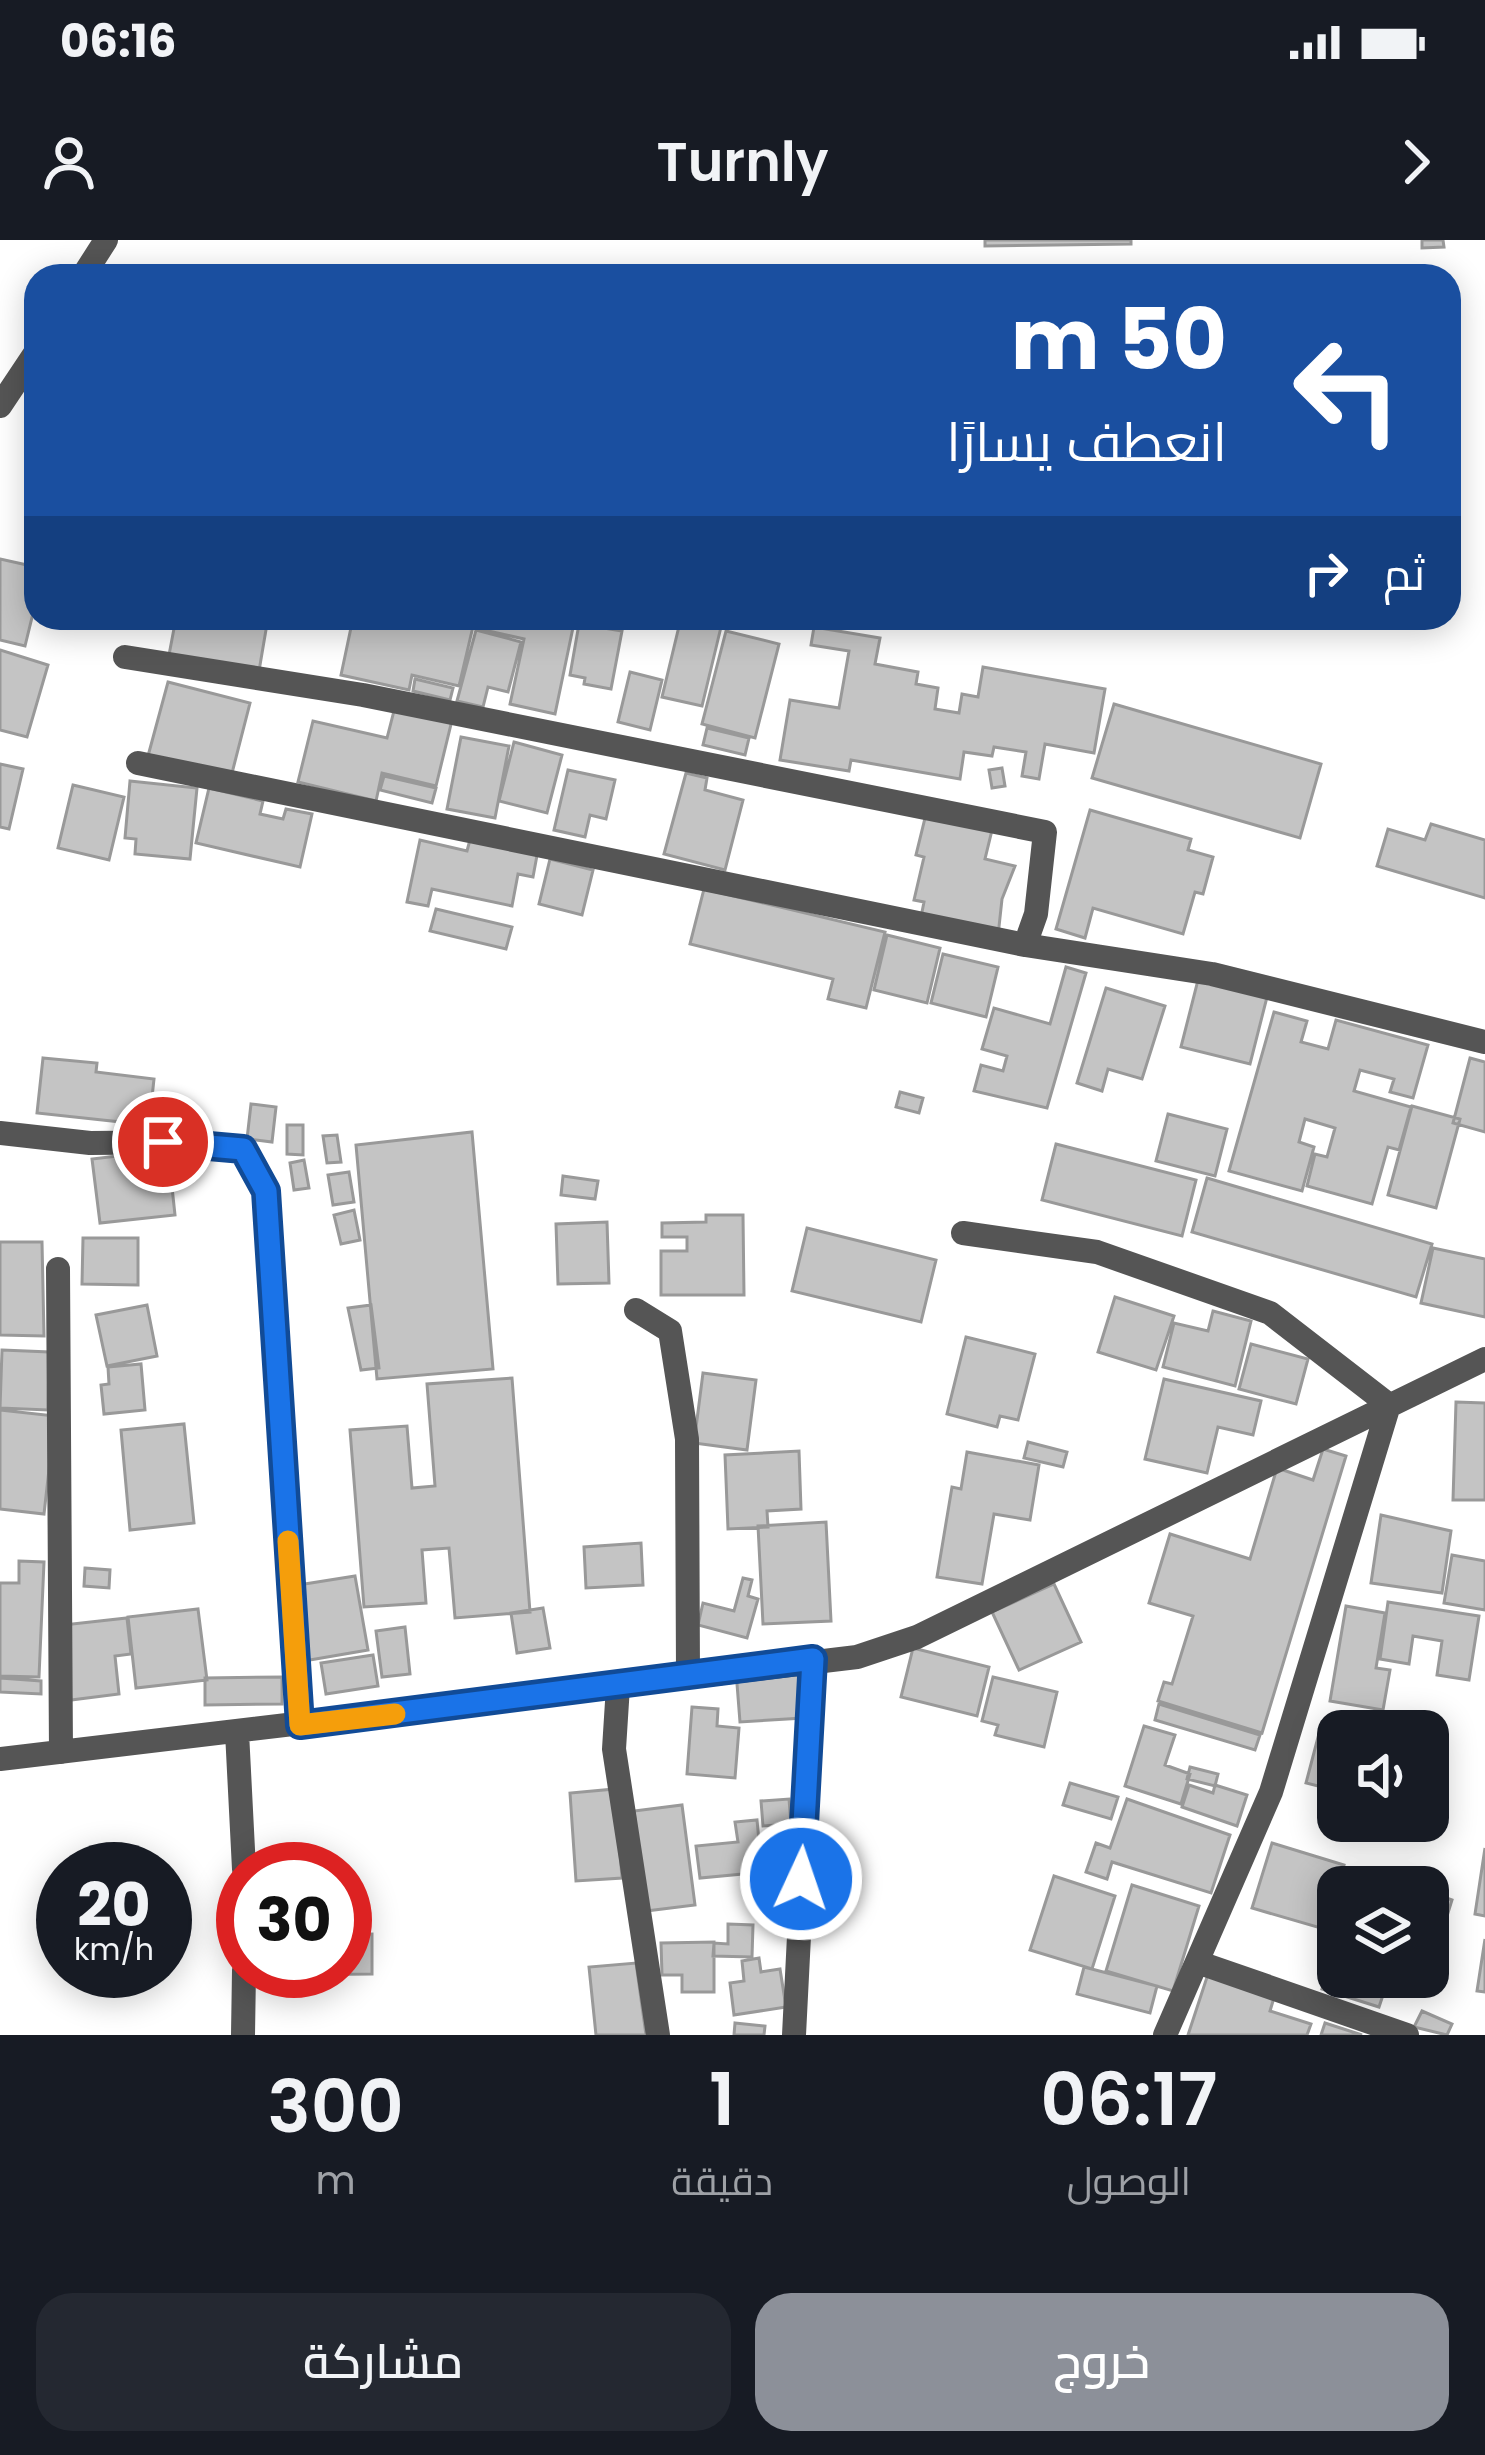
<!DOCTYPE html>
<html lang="ar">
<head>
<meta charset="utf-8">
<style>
  :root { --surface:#171b24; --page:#242831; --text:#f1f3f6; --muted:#9ea1a6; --accent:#8c9099 }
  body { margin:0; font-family:Poppins,Cairo,sans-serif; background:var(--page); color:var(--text); direction:rtl; height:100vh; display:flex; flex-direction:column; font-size:45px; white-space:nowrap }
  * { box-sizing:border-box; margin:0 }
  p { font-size:39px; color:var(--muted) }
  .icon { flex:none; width:66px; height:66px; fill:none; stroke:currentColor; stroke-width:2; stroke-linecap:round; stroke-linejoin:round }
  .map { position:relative; height:1795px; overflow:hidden; direction:ltr }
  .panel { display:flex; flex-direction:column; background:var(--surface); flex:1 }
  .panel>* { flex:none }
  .banner { position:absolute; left:24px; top:24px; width:1437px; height:366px; border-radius:36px; box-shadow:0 6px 30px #0003; direction:rtl; background:#1a4fa0; color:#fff; overflow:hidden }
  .controls { position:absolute; left:1317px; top:1470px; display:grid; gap:24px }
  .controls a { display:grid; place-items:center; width:132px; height:132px; border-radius:24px; background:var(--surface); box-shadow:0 6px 30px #0003; font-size:60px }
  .speed { position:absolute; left:36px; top:1602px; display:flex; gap:24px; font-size:60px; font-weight:700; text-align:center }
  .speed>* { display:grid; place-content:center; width:156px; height:156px; border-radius:50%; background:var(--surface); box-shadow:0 6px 30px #0003; line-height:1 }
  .speed small { font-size:30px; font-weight:400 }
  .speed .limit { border:18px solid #d22; background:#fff; color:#111 }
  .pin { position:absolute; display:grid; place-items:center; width:102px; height:102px; color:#fff; margin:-51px; border:6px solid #fff; border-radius:50%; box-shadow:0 3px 12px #0007 }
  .me { position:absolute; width:132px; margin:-66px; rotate:3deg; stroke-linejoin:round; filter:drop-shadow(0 0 9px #0008) }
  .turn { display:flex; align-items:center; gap:42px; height:252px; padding:0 36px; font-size:54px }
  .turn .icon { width:156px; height:156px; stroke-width:2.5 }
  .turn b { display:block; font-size:84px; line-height:102px }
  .then { display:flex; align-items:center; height:114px; padding:0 36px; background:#0003; gap:24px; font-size:45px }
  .eta { display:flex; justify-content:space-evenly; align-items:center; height:204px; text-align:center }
  .eta b { font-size:72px; font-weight:600; line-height:84px }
  .action { display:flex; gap:24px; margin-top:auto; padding:24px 36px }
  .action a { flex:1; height:138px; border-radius:36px; background:var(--accent); color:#fff; font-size:48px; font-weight:600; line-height:138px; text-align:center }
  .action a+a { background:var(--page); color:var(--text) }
  .status { display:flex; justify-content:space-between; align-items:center; height:84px; padding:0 60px; background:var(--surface); direction:ltr }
  .status svg { height:33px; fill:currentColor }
  header { display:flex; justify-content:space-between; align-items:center; height:156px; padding:0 36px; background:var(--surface); font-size:54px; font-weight:600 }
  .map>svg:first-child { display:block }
  .building { fill:#c4c4c4; stroke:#999; stroke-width:3 }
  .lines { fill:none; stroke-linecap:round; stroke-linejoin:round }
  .minor { stroke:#555; stroke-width:24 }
  .route-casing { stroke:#114b97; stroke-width:30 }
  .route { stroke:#1a73e8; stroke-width:21 }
  .slow { stroke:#f59e0b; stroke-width:21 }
</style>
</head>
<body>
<div class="status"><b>06:16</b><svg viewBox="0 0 49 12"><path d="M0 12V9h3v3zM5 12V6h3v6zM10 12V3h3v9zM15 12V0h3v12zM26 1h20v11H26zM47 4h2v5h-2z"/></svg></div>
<header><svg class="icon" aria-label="forward" viewBox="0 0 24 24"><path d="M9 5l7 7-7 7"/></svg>Turnly<svg class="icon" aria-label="person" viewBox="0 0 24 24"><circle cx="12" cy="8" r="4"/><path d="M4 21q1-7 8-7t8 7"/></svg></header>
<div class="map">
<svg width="1485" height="1795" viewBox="0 0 1485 1795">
  <rect width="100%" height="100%" fill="#fff"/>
  <!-- building -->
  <path class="building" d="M 985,0 L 1131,0 L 1131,4 L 985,6 Z
    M 1422,0 L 1443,0 L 1444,7 L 1422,8 Z
    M 0,319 L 36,327 L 36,361 L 25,406 L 0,400 Z
    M 176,378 L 268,378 L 259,431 L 169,415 Z
    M 359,378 L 475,378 L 459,446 L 412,435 L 409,450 L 341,435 L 352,383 Z
    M 477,378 L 575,378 L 555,474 L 510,464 L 524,399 L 475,388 Z
    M 681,378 L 721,387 L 702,466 L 662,457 Z
    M 579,384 L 622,391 L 611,449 L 584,444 L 585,438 L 570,435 Z
    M 814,387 L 880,398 L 875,424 L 918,432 L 916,444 L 938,448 L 935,469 L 959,473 L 962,454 L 978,457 L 983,427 L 1105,449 L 1094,513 L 1045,504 L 1039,539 L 1022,536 L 1026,512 L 994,507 L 992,516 L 964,512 L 960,539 L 851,520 L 849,531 L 780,520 L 790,460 L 839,468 L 849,411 L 811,405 Z
    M 476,390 L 521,402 L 508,452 L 488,447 L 483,467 L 457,461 Z
    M 726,391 L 779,404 L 755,498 L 702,484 Z
    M 0,410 L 48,425 L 27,497 L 0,490 Z
    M 630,432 L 662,440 L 650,490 L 618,482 Z
    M 415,439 L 453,448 L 450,460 L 413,451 Z
    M 168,442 L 250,463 L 231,537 L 148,516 Z
    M 1114,464 L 1321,524 L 1300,598 L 1092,538 Z
    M 395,467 L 452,480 L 436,546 L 382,533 L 376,561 L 298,542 L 313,481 L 387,498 Z
    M 707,488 L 749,498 L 745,515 L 703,505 Z
    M 461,497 L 509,506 L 495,578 L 447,569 Z
    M 514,502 L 562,515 L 547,573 L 499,561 Z
    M 0,524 L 23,529 L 9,589 L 0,587 Z
    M 1002,528 L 1005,546 L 992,548 L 989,530 Z
    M 568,530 L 615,540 L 606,579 L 590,575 L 585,597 L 554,590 Z
    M 686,533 L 707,538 L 705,550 L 743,560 L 725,630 L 664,614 Z
    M 384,536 L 436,548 L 432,563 L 380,550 Z
    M 130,541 L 197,548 L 190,619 L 135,614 L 136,599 L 125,598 Z
    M 73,545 L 124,557 L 109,620 L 58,608 Z
    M 209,548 L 263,561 L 260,574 L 283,579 L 286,569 L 312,574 L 300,627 L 196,603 Z
    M 1090,570 L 1191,599 L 1188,610 L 1213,617 L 1203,654 L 1195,652 L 1183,694 L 1093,668 L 1085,698 L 1056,689 Z
    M 926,574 L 992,590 L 985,619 L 1015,626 L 1002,659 L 998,696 L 921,677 L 924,662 L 914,660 L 924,617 L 916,615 Z
    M 1431,584 L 1485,600 L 1485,658 L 1377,626 L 1388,589 L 1425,600 Z
    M 471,596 L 538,610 L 533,637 L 518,634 L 512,666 L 432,649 L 428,666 L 407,662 L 420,600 L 467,611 Z
    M 550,619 L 593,630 L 582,675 L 539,664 Z
    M 704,649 L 885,692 L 866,768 L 828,759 L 833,739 L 690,704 Z
    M 436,669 L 512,687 L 506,709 L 430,691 Z
    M 887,695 L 940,708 L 927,763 L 874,750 Z
    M 943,714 L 998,727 L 986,777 L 931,763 Z
    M 1066,727 L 1086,733 L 1047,868 L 974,851 L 981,825 L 1003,831 L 1007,816 L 982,809 L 994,768 L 1050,784 Z
    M 1198,740 L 1267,757 L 1250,824 L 1181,807 Z
    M 1106,748 L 1165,766 L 1142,839 L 1108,829 L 1102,851 L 1077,843 Z
    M 1274,772 L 1307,781 L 1301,802 L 1328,809 L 1336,780 L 1428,805 L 1413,858 L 1390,852 L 1394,839 L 1360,830 L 1354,851 L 1411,867 L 1399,910 L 1388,907 L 1372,964 L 1307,946 L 1315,914 L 1327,917 L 1335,888 L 1305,879 L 1299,902 L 1314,907 L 1302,951 L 1229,931 Z
    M 43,818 L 97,823 L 96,832 L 154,839 L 149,885 L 37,873 Z
    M 1470,818 L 1485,822 L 1485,892 L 1453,883 Z
    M 900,852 L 923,858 L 919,873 L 896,867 Z
    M 251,864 L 276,867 L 272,902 L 247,899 Z
    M 1412,866 L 1460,879 L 1436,968 L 1388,955 Z
    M 1168,874 L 1227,889 L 1215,936 L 1156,921 Z
    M 287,885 L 303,885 L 303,915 L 287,914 Z
    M 472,892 L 493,1129 L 377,1139 L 356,905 Z
    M 337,895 L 341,922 L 327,923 L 323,896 Z
    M 1056,904 L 1196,940 L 1182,996 L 1042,960 Z
    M 168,910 L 175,975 L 100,983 L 92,919 Z
    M 304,920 L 309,948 L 294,950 L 290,923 Z
    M 349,932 L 354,962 L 333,965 L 328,935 Z
    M 563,936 L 598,941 L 595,959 L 561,955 Z
    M 1207,938 L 1432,1004 L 1416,1057 L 1192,992 Z
    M 354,970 L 360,1000 L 341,1004 L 334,975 Z
    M 706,975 L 743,975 L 744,1055 L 661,1055 L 661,1011 L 687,1011 L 687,997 L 662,997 L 662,983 L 706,982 Z
    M 607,982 L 609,1043 L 558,1044 L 556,984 Z
    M 807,988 L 936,1020 L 921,1082 L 792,1051 Z
    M 83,998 L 138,998 L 138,1045 L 82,1044 Z
    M 0,1002 L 42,1002 L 44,1096 L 0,1095 Z
    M 1433,1008 L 1485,1019 L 1485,1077 L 1421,1063 Z
    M 1115,1057 L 1174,1076 L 1156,1130 L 1098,1112 Z
    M 147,1065 L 157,1116 L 107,1126 L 96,1075 Z
    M 371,1065 L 379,1128 L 361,1130 L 348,1068 Z
    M 1213,1071 L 1251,1081 L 1235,1146 L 1163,1127 L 1174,1083 L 1208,1091 Z
    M 966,1097 L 1035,1114 L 1018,1180 L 1000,1176 L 997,1187 L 947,1174 Z
    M 1251,1104 L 1308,1119 L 1296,1164 L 1239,1149 Z
    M 2,1110 L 49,1112 L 48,1170 L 0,1168 Z
    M 141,1124 L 145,1170 L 104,1174 L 101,1145 L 109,1144 L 108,1127 Z
    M 703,1133 L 756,1140 L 747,1210 L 694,1203 Z
    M 512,1138 L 530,1372 L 455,1378 L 449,1308 L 422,1310 L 426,1363 L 364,1367 L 350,1190 L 407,1186 L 412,1248 L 435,1246 L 427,1144 Z
    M 1164,1139 L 1261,1161 L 1253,1195 L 1218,1187 L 1207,1233 L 1145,1219 Z
    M 1456,1162 L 1485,1163 L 1485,1260 L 1453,1260 Z
    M 0,1170 L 55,1176 L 44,1274 L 0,1269 Z
    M 184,1184 L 194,1283 L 130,1290 L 121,1190 Z
    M 1028,1202 L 1067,1212 L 1063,1227 L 1024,1218 Z
    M 1323,1209 L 1346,1216 L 1262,1493 L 1158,1461 L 1164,1442 L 1172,1444 L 1193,1376 L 1149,1363 L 1170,1294 L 1250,1319 L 1277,1228 L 1313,1240 Z
    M 799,1211 L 801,1269 L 767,1271 L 768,1287 L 728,1289 L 725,1215 Z
    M 967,1212 L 1039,1225 L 1030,1280 L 994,1274 L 982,1344 L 937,1337 L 952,1247 L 961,1249 Z
    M 1381,1275 L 1451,1291 L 1442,1353 L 1371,1343 Z
    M 826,1282 L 831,1381 L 763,1384 L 758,1286 Z
    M 641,1303 L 643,1345 L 586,1348 L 584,1307 Z
    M 1452,1315 L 1485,1321 L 1485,1370 L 1444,1363 Z
    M 19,1321 L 44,1322 L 39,1437 L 0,1436 L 0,1343 L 19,1343 Z
    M 85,1328 L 110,1330 L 109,1348 L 84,1346 Z
    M 355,1336 L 368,1410 L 304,1421 L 292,1346 Z
    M 743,1338 L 752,1340 L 748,1356 L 758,1359 L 747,1398 L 698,1385 L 703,1363 L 734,1371 Z
    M 1054,1344 L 1081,1402 L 1019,1430 L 992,1372 Z
    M 1388,1362 L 1479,1376 L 1469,1440 L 1437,1435 L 1442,1401 L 1413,1396 L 1409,1424 L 1380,1419 Z
    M 1346,1366 L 1385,1373 L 1376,1428 L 1390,1430 L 1383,1470 L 1330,1461 Z
    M 543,1368 L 550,1408 L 517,1413 L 511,1373 Z
    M 198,1369 L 207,1440 L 136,1448 L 128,1377 Z
    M 127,1378 L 131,1414 L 115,1416 L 119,1454 L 71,1460 L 63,1385 Z
    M 405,1387 L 410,1434 L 382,1437 L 376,1391 Z
    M 913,1408 L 989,1427 L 977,1476 L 901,1457 Z
    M 373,1415 L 378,1446 L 326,1454 L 321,1423 Z
    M 799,1425 L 803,1478 L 740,1482 L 736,1431 Z
    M 282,1437 L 282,1464 L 205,1465 L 205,1438 Z
    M 993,1437 L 1057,1452 L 1044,1507 L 995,1495 L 998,1485 L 982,1481 Z
    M 0,1438 L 41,1441 L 41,1454 L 0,1452 Z
    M 1159,1464 L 1260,1495 L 1255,1510 L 1155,1480 Z
    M 692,1467 L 718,1469 L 717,1486 L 739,1488 L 735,1538 L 687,1534 Z
    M 1322,1482 L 1357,1491 L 1338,1491 L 1338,1551 L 1306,1543 Z
    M 1144,1486 L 1175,1495 L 1165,1525 L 1190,1534 L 1181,1564 L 1125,1546 Z
    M 1190,1527 L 1218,1534 L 1215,1546 L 1187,1539 Z
    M 1070,1543 L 1118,1557 L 1111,1579 L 1063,1565 Z
    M 1189,1545 L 1213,1553 L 1215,1545 L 1247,1555 L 1237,1586 L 1182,1567 Z
    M 615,1549 L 622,1638 L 576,1641 L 570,1553 Z
    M 789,1559 L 791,1584 L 763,1586 L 761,1561 Z
    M 1127,1559 L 1230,1595 L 1211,1653 L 1112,1622 L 1107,1639 L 1086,1632 L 1096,1603 L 1110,1608 Z
    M 682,1565 L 695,1665 L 646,1671 L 634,1571 Z
    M 757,1580 L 759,1601 L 793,1597 L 797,1629 L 700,1638 L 696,1606 L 738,1602 L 735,1582 Z
    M 1272,1603 L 1344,1625 L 1324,1689 L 1252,1668 Z
    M 1485,1608 L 1485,1676 L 1475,1674 Z
    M 345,1633 L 353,1633 L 351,1693 L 345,1693 Z
    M 1054,1636 L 1115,1656 L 1092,1729 L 1030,1710 Z
    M 1132,1645 L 1199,1666 L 1173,1751 L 1106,1731 Z
    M 1430,1652 L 1452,1660 L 1447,1676 L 1428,1670 Z
    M 728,1684 L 753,1685 L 752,1717 L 713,1716 L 714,1703 L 728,1704 Z
    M 372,1694 L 372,1734 L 264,1735 L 345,1731 L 345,1695 Z
    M 1338,1699 L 1338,1737 L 1389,1737 L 1379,1767 L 1322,1749 Z
    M 1485,1699 L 1485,1752 L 1477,1751 Z
    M 714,1702 L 714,1752 L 682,1752 L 682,1735 L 662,1735 L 661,1703 Z
    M 759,1718 L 761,1732 L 780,1729 L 786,1767 L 734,1775 L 730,1743 L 744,1741 L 742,1721 Z
    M 636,1723 L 646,1795 L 596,1795 L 589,1727 Z
    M 1084,1727 L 1157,1746 L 1150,1773 L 1077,1754 Z
    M 1209,1731 L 1276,1751 L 1270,1771 L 1311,1784 L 1307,1795 L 1188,1795 Z
    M 1422,1771 L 1452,1784 L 1447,1795 L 1414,1787 Z
    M 735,1783 L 765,1786 L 764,1795 L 734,1795 Z
    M 1325,1783 L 1362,1795 L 1321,1795 Z"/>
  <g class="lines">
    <!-- minor -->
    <path class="minor" d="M 83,36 L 106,0
      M 0,166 L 36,112
      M 125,417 L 363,455 L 1045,592 L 1036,674 L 1025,705 L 1212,734 L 1485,802
      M 138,523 L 1025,705
      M 0,893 L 90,903 L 200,902 L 243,909 L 266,951 L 300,1485
      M 963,993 L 1097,1012 L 1270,1073 L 1389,1165 L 1271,1552 L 1165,1795
      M 58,1029 L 61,1512
      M 636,1070 L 670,1091 L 687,1199 L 688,1434
      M 618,1446 L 614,1509 L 658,1795
      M 237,1492 L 244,1629
      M 0,1519 L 857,1417 L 917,1397 L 1485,1119
      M 1197,1722 L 1407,1795
      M 243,1795 L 244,1731
      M 794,1795 L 813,1419"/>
  </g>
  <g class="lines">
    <defs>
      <path id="route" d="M 163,902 L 243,909 L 266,951 L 300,1485 L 813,1419 L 801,1639"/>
    </defs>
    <!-- route casing -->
    <use href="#route" class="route-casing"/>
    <!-- route -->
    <use href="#route" class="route"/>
    <!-- slow -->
    <path class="slow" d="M 288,1301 L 300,1485 L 395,1474"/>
  </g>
</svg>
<div class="controls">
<a><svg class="icon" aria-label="sound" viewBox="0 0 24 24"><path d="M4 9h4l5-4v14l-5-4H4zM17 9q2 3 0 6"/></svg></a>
<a><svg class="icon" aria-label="layers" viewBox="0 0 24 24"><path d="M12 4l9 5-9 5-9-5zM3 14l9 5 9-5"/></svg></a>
</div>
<div class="speed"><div>20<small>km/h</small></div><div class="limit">30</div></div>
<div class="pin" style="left:163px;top:902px;background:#d93025"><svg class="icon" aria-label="arrive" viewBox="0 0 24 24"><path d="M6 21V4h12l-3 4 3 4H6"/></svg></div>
<svg class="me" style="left:801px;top:1639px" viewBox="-20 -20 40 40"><circle r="17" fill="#1a73e8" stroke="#fff" stroke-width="3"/><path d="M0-11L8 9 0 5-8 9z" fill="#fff"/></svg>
<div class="banner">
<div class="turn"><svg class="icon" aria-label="left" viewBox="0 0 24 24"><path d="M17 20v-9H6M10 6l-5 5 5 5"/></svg><div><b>50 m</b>انعطف يسارًا</div></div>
<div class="then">ثم<svg class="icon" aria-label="right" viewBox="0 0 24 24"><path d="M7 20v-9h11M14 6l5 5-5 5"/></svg></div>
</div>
</div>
<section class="panel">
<div class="eta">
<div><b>06:17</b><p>الوصول</p></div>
<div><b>1</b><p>دقيقة</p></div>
<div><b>300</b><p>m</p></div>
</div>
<div class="action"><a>خروج</a><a>مشاركة</a></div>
</section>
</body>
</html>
